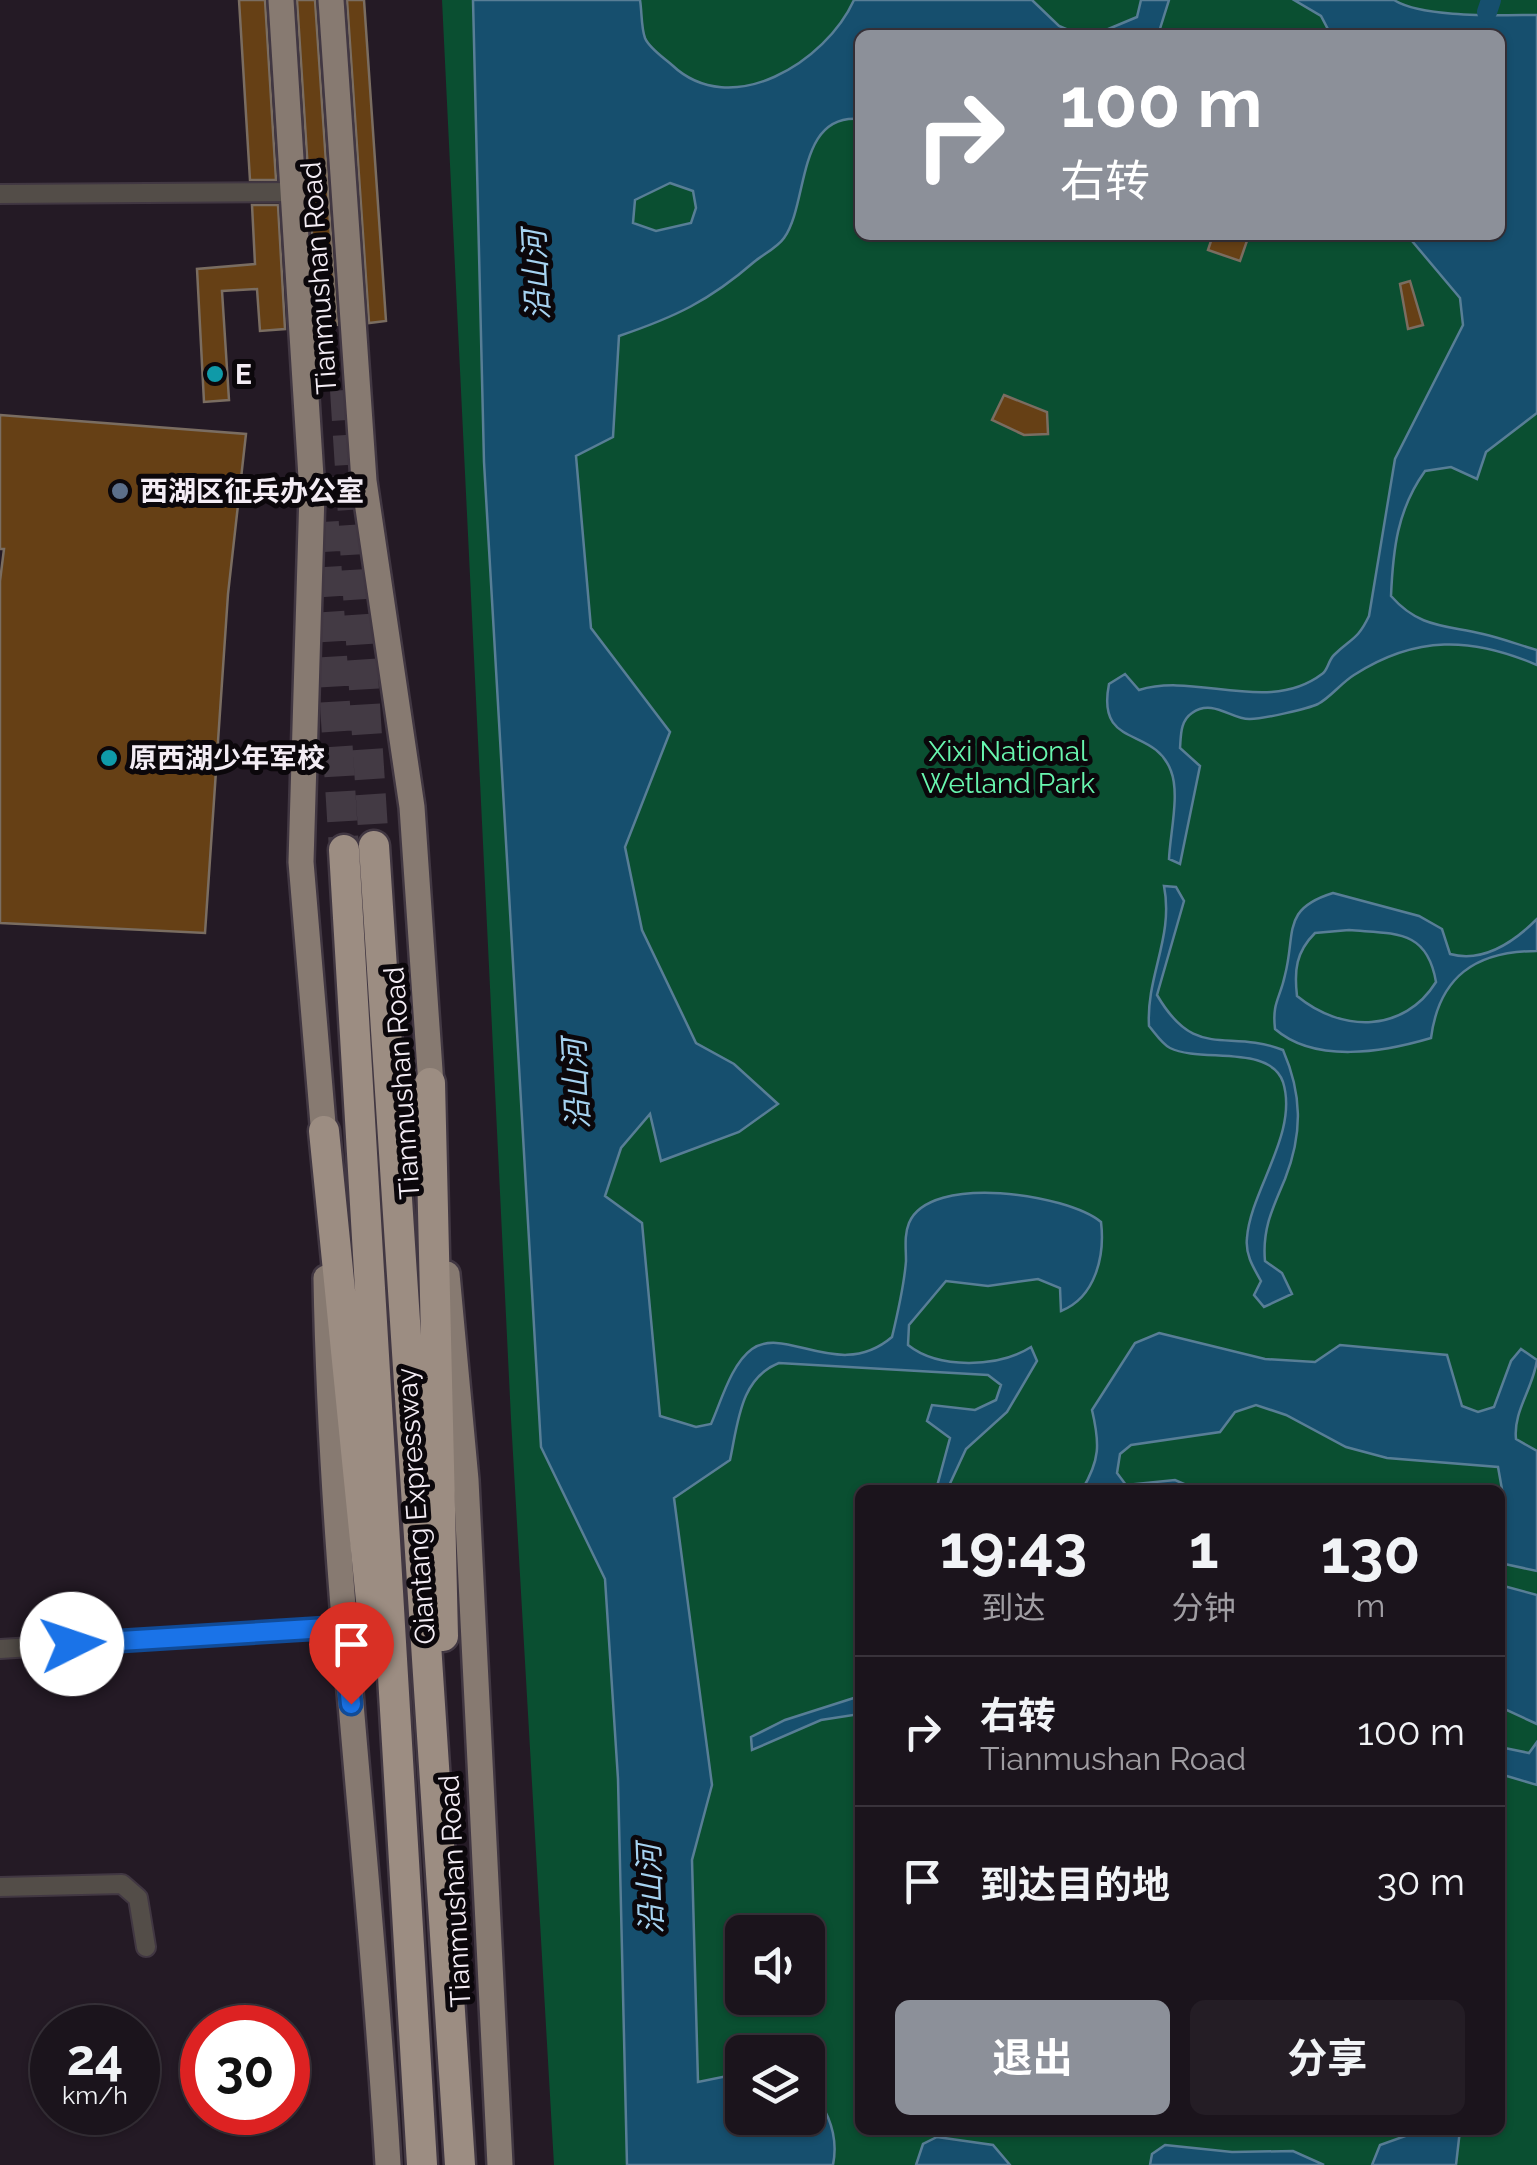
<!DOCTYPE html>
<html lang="zh">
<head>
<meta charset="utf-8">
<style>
  :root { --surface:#1b141c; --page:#241d25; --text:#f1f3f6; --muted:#a09ea3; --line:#39333b; --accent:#8c9099 }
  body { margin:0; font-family:Raleway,"Noto Sans SC",sans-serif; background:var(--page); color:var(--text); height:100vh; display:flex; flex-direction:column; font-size:38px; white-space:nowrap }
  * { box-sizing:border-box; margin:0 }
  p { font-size:32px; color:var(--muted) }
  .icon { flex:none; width:55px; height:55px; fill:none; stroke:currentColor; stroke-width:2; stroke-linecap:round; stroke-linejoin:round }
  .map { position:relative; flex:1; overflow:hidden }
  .panel { position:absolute; left:855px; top:1485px; width:650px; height:650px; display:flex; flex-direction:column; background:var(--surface); border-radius:15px; box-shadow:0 2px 8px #0004,0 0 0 2px var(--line) }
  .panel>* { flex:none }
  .banner { position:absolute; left:855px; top:30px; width:650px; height:210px; border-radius:15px; box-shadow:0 2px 8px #0004,0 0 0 2px var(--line); background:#8c9099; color:#fff; overflow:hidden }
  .controls { position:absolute; left:725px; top:1915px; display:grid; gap:20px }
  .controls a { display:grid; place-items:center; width:100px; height:100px; border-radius:15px; background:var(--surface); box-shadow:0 2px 8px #0004,0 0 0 2px var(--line); font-size:50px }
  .speed { position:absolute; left:30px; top:2005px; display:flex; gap:20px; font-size:50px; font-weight:700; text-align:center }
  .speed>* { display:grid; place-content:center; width:130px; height:130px; border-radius:50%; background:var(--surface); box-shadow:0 2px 8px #0004,0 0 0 2px var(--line); line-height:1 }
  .speed small { font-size:25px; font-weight:400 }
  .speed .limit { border:15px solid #d22; background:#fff; color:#111 }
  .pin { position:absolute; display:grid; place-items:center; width:85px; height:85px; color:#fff; margin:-102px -42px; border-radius:50% 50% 50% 0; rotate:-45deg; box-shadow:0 0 10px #0007 }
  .pin .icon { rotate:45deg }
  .me { position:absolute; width:110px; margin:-55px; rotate:86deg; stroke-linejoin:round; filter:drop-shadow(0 0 8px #0008) }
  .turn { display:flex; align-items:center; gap:35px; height:210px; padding:0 40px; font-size:45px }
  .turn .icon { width:130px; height:130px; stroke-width:2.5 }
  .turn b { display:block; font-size:70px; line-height:85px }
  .eta { display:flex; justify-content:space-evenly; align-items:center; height:170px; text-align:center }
  .eta b { font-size:60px; font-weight:700; line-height:70px }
  .cta { display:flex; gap:20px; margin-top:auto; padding:20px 40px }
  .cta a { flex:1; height:115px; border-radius:15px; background:var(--accent); color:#fff; font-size:40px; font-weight:700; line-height:115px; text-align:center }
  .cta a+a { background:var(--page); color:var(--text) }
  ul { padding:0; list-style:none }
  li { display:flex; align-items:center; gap:30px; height:150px; padding:0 40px; border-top:2px solid var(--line) }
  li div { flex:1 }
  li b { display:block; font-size:38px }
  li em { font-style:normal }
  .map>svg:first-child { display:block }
  .green { fill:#0a4f31; fill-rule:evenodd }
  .water { fill:#164f6e; stroke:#587e96; stroke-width:2.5; fill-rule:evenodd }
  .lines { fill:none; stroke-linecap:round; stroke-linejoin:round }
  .canal { stroke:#164f6e; stroke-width:20 }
  .building { fill:#664015; stroke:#7a6d61; stroke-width:2.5 }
  .highway-tunnel { stroke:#433a44; stroke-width:30; stroke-dasharray:30 15; stroke-linecap:butt }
  .street-casing { stroke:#413742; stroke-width:22 }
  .primary-casing { stroke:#413742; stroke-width:30 }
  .highway-casing { stroke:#413742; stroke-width:35 }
  .street { stroke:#534d48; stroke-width:18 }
  .primary { stroke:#877a71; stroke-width:25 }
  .highway { stroke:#9c8d82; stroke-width:30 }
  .route-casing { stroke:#114b97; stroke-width:25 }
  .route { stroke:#1a73e8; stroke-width:18 }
  .culture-dot { fill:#0f9aa8; stroke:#0b070b; stroke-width:4 }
  .service-dot { fill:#5c6f8a; stroke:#0b070b; stroke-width:4 }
  .labels { text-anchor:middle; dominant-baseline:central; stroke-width:10; stroke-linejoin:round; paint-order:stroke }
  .street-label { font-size:28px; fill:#f3ecf4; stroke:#0b070b }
  .poi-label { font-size:28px; font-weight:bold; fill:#f3ecf4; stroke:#0b070b; text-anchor:start }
  .park-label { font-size:28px; fill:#68f6af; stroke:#0b070b }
  .water-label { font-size:30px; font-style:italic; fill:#a6d3f1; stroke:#0b070b }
</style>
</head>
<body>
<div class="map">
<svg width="1537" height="2165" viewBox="0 0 1537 2165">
  <rect width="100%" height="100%" fill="#241a25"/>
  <!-- green -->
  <path class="green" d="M 442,0 L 1537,0 L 1537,2165 L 554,2165 L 511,1419 ZM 860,35 L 1500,35 L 1500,235 L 860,235 ZM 860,1490 L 1500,1490 L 1500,2130 L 860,2130 ZM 742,1932 L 808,1932 L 808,1998 L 742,1998 ZM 742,2052 L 808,2052 L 808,2118 L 742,2118 Z"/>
  <!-- water -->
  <path class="water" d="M 473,0 L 640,0 C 642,12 641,27 645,38 C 649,48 664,58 672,65 C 731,121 826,62 854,0 L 1032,0 L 1059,26 L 1080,35 L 860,35 L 860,119 C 796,113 809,203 784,238 C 777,248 762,255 754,262 C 709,301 675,317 619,336 L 613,437 L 576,456 L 591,628 L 670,732 L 625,847 L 642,930 L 696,1043 L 734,1064 L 778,1104 L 739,1132 L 661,1161 L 650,1114 L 621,1148 L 605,1196 L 642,1223 L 660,1416 L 696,1427 L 711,1424 C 721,1402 731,1364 752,1349 C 786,1325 839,1382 892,1337 C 898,1312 904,1287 906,1261 C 906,1248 904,1235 909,1223 C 930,1173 1067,1194 1101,1222 C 1105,1255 1096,1297 1061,1311 L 1060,1288 L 1038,1279 L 988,1286 L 946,1281 L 909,1325 L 908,1345 C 938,1369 998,1368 1031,1347 L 1037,1361 L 1007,1412 L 966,1449 L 947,1490 L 936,1490 L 950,1438 L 927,1421 L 932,1405 L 975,1410 L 996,1400 L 1001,1385 L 988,1375 L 779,1363 C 740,1378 738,1423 730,1460 L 674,1498 L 712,1785 L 692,1860 L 698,2082 L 742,2073 L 742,2118 L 808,2118 L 808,2086 C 827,2108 839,2135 833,2165 L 627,2165 L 618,1779 L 605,1579 L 541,1447 L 484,462 ZM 670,183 L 693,191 L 696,208 L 691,223 L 656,231 L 633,223 L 635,200 Z
    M 1141,0 L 1169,0 L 1158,35 L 1094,35 L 1137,17 Z
    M 1294,0 L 1394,0 C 1422,18 1500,15 1537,15 L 1537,413 L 1486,452 L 1477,479 L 1451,467 L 1425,471 C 1397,510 1393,550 1391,596 C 1419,628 1445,625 1483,634 C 1501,638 1519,645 1537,650 L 1537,665 C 1472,637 1416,635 1354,675 C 1341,683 1331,697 1318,704 C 1307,709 1263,719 1250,719 C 1232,720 1213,698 1192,713 C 1180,721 1181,736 1180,748 L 1200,766 L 1180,864 L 1169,859 C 1170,834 1180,794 1171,771 C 1154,725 1096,750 1109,684 L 1125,674 L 1139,690 C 1196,672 1268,715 1322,674 C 1328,670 1328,661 1334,655 C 1351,638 1357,641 1369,616 L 1395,459 L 1463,325 L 1460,298 L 1407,235 L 1500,235 L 1500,35 L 1331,35 L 1321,16 Z
    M 1164,886 L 1176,887 L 1184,901 L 1157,995 C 1196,1062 1226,1028 1283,1050 C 1302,1094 1303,1133 1285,1179 C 1273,1207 1262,1229 1265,1261 L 1282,1273 L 1292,1294 L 1264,1307 L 1254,1295 L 1261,1281 C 1253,1267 1245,1254 1247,1238 C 1250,1191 1299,1133 1283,1082 C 1270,1044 1200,1063 1170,1048 C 1162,1044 1155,1033 1149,1026 C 1146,976 1174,937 1164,886 Z
    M 1333,893 L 1419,916 L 1442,929 L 1450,954 C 1483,963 1514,942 1537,919 L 1537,951 C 1475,951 1439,977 1431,1038 C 1384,1052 1315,1064 1275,1029 C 1272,1002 1280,999 1285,975 C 1296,933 1281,909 1333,893 ZM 1349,930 C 1395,934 1427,929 1436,982 C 1404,1033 1342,1033 1297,996 C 1294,970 1296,952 1315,933 Z
    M 1159,1333 L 1265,1359 L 1315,1362 L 1340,1345 L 1447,1355 L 1462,1406 L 1478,1412 L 1494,1407 L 1511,1361 L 1521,1349 L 1537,1360 C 1533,1389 1513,1411 1516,1439 L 1537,1451 L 1537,1571 L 1500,1563 L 1500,1514 L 1505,1506 L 1498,1467 L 1387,1458 L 1346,1447 L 1286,1415 L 1256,1405 L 1235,1412 L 1220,1432 L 1131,1445 L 1120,1454 L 1117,1473 L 1126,1485 L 1175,1480 L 1198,1490 L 1082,1490 C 1100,1460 1100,1444 1092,1410 L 1135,1343 Z
    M 1500,1585 L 1537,1595 L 1537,1724 L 1500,1707 Z
    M 860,1696 L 860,1714 L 821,1720 L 752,1750 L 751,1737 L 785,1720 Z
    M 1537,1742 L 1537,1785 L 1500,1774 L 1500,1747 L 1529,1753 Z
    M 1422,2130 L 1460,2130 L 1456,2165 L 1372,2165 L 1380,2145 Z
    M 937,2137 L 993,2145 L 1010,2165 L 916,2165 L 923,2144 Z
    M 1165,2145 L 1232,2152 L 1293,2151 L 1324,2165 L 1150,2165 L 1152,2154 Z"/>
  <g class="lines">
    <!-- canal -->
    <path class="canal" d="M 1487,12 L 1491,0"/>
  </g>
  <!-- building -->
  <path class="building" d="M 239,0 L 265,0 L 276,180 L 250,180 Z
    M 297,0 L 315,0 L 337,325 L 318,327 Z
    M 347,0 L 364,0 L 386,321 L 369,323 Z
    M 252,205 L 278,205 L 285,329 L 260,331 L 257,289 L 222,291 L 229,400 L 204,402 L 197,269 L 255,264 Z
    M 1213,235 L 1249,235 L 1240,261 L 1208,250 Z
    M 1410,281 L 1423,325 L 1408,329 L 1400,284 Z
    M 1004,395 L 1047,412 L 1048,434 L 1024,435 L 992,420 Z
    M 0,415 L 246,434 L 228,594 L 205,933 L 0,923 L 0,581 L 4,549 L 0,549 Z"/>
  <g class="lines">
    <!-- highway-tunnel -->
    <path class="highway-tunnel" d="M 345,390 L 374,846
      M 321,477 L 344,850"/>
    <defs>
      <path id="street" d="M 0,194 L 293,192
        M 0,1649 L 343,1627
        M 0,1887 L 122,1884 L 138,1898 L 146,1947"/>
      <path id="primary" d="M 281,0 L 312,493 L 301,862 L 325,1148
        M 331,0 L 364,481 L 412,807 L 432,1100
        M 447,1274 L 466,1480 L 500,2165
        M 326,1278 C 331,1575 371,1869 388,2165"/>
      <path id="highway" d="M 374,846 L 460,2165
        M 344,850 L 422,2165
        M 430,1083 L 443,1636
        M 324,1131 L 372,1610"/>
    </defs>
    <!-- street casing -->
    <use href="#street" class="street-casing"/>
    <!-- primary casing -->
    <use href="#primary" class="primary-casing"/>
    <!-- highway casing -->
    <use href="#highway" class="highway-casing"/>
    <!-- street -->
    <use href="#street" class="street"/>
    <!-- primary -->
    <use href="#primary" class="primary"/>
    <!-- highway -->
    <use href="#highway" class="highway"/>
  </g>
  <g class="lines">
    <defs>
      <path id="route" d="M 72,1644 L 343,1627 L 351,1704"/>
    </defs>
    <!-- route casing -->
    <use href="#route" class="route-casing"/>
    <!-- route -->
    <use href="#route" class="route"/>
  </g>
  <!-- markers -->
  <g class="culture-dot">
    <circle cx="215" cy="374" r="10"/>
    <circle cx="109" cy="758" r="10"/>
  </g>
  <circle class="service-dot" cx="120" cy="491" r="10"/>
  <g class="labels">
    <!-- street labels -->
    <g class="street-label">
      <text transform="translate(319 278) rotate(-94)">Tianmushan Road</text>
      <text transform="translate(402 1083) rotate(-94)">Tianmushan Road</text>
      <text transform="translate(416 1506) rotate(-94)">Qiantang Expressway</text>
      <text transform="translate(455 1891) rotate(-93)">Tianmushan Road</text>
    </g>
    <!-- poi labels -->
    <g class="poi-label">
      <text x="235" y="374">E</text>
      <text x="140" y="491">西湖区征兵办公室</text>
      <text x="129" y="758">原西湖少年军校</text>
    </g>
    <!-- park labels -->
    <g class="park-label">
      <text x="1008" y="751">Xixi National<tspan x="1008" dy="32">Wetland Park</tspan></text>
    </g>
    <!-- water labels -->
    <g class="water-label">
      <text transform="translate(536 275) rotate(-93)">沿山河</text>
      <text transform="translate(576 1084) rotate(-93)">沿山河</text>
      <text transform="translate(650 1889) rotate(-92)">沿山河</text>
    </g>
  </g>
</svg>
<div class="controls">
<a><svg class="icon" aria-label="sound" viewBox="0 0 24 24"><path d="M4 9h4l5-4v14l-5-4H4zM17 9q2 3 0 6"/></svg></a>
<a><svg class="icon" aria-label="layers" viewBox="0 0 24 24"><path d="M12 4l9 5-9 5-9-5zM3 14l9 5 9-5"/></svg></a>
</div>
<div class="speed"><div>24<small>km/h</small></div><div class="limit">30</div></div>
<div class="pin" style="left:351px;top:1704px;background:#d93025"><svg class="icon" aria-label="arrive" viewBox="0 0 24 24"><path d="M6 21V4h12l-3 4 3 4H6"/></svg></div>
<svg class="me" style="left:72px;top:1644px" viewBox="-20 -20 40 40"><circle r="19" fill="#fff"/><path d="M0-13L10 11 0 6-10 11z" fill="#1a73e8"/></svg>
<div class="banner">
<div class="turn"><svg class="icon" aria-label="right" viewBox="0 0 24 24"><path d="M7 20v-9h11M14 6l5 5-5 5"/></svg><div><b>100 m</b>右转</div></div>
</div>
<section class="panel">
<div class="eta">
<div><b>19:43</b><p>到达</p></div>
<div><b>1</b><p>分钟</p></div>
<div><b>130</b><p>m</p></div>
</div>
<ul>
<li><svg class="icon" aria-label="right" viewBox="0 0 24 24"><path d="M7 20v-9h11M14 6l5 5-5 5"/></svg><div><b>右转</b><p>Tianmushan Road</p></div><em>100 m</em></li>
<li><svg class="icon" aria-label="arrive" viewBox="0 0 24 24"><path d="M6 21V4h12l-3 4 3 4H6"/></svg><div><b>到达目的地</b></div><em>30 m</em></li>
</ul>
<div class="cta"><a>退出</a><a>分享</a></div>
</section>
</div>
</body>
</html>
